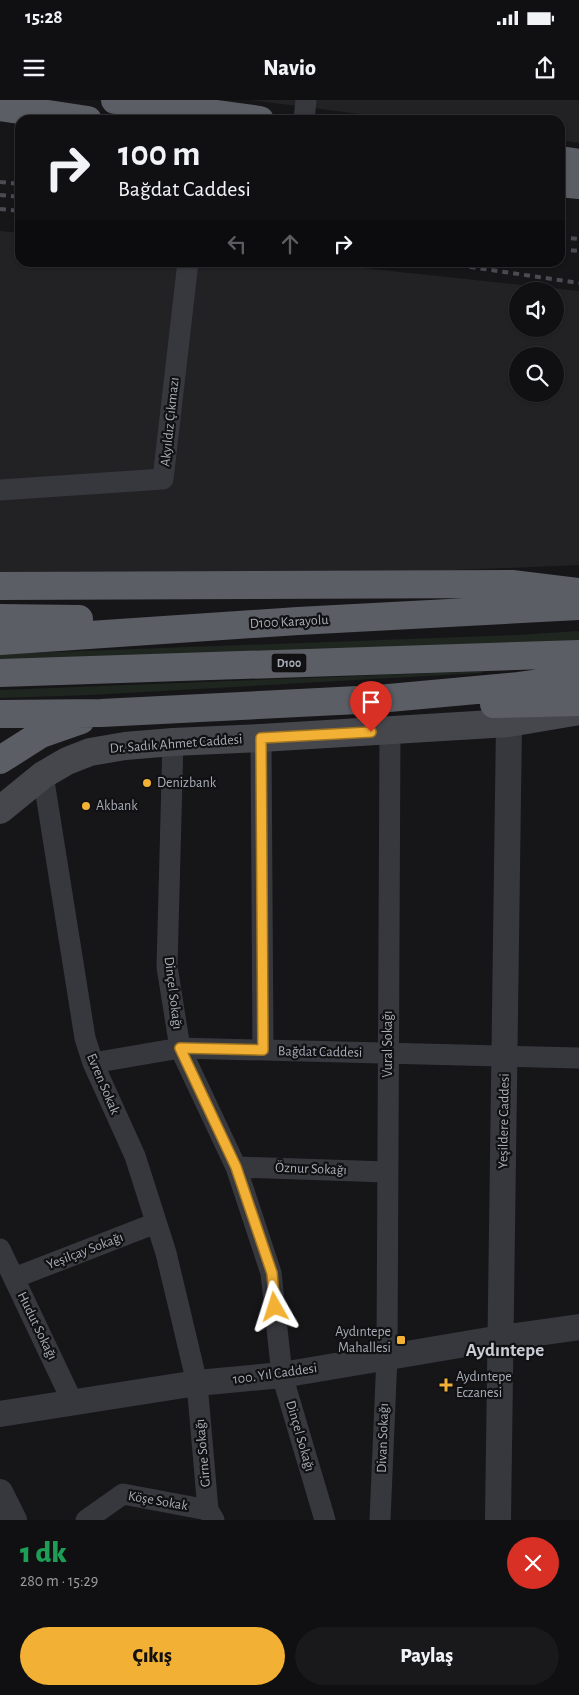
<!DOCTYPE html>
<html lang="tr">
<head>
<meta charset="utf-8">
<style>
  :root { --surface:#101012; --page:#19191b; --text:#f1f3f6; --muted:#9c9d9f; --line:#303032; --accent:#f2b134 }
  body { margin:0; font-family:"Alegreya Sans",sans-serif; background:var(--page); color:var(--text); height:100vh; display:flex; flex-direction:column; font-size:19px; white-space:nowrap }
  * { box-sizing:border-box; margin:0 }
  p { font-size:16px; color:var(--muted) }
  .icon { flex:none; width:28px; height:28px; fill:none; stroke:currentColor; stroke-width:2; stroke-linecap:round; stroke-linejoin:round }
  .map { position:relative; height:1420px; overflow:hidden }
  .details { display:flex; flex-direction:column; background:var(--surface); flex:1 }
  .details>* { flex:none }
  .guide { position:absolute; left:15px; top:15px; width:550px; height:152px; border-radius:15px; box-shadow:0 1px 4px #0004,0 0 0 1px var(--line); background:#101012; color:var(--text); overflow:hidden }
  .buttons { position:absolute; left:509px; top:182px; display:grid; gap:10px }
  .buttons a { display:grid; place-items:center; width:55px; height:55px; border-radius:50%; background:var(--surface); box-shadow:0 1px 4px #0004,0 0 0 1px var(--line); font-size:25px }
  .pin { position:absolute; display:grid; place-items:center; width:42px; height:42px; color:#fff; margin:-51px -21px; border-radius:50% 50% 50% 0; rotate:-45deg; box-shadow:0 0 5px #0007 }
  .pin .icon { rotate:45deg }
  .me { position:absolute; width:55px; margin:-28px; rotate:354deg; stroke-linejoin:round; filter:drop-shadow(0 0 4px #0008) }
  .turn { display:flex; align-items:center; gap:18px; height:105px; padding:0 20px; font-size:22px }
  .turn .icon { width:65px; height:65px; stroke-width:2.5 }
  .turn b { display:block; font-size:35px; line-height:42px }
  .lanes { display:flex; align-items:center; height:48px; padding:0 20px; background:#0003; justify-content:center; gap:25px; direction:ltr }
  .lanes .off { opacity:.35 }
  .round { display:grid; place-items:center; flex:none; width:52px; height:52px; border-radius:26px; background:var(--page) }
  .summary { display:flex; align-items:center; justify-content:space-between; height:85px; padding:0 20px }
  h1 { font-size:30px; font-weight:800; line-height:38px; color:#1e9e55 }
  .cta { display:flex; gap:10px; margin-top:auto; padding:10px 20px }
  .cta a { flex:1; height:58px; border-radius:30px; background:var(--accent); color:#111; font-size:20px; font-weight:800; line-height:58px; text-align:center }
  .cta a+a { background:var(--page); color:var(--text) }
  .status { display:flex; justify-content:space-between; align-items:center; height:35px; padding:0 25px; background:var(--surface); direction:ltr }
  .status svg { height:14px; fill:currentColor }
  header { display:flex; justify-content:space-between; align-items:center; height:65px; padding:0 20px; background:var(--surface); font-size:22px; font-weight:800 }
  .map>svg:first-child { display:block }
  .built { fill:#222225; fill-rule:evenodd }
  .green { fill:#1e261f }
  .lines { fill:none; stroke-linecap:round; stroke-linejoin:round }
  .minor { stroke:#37383d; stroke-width:21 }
  .tertiary { stroke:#37383d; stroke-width:26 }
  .secondary { stroke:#45474d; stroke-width:28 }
  .trunk { stroke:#5b5e65; stroke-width:28 }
  .rail { stroke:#4a4c52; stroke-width:4; stroke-dasharray:6 5; stroke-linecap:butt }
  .route-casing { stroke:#9d7322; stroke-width:12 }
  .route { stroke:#f2b134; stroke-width:9 }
  .poi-dot { fill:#f2b134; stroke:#111113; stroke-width:2 }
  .labels { text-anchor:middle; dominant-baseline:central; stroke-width:4.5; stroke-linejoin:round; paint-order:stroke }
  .shield { fill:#111113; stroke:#7b7e86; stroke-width:1 }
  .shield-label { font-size:12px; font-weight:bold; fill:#a8adb8 }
  .street-label { font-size:14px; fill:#a8adb8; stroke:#111113 }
  .poi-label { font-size:14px; fill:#a8adb8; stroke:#111113; text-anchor:start }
  .district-label { font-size:19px; font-weight:bold; fill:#c9ccd4; stroke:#111113 }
</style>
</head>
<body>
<div class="status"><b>15:28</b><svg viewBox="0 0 49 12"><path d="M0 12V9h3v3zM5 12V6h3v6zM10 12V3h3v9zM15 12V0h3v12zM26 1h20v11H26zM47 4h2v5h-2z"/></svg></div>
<header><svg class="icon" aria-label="menu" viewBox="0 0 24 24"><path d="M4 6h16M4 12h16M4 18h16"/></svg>Navio<svg class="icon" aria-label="share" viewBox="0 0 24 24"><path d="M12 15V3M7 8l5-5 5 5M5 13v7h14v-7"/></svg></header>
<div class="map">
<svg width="579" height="1420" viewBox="0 0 579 1420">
  <rect width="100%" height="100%" fill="#161618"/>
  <!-- built -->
  <path class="built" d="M 250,0 L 579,0 L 579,43 L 560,40 L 560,20 L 406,20 Z
    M 0,131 L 20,133 L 20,162 L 307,162 L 579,191 L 579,465 L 170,482 L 0,476 ZM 518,191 L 555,191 L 555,229 L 518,229 ZM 518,256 L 555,256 L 555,294 L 518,294 Z"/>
  <!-- green -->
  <path class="green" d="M 579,531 L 579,545 L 0,568 L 0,554 L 517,535 Z
    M 485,571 L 481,573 L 90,595 L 0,598 L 0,590 Z"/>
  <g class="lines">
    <!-- minor -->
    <path class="minor" d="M 304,20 L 306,0
      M 0,390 L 163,379 L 188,162
      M 261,638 L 263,950
      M 173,642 L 167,867 L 180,948 L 236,1067 L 271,1173 L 282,1275 L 325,1420
      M 43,675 L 85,938 L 93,963 L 135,1056 L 166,1153 L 197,1283 L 208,1410 L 214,1420
      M 93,963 L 180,948 L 579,958
      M 236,1067 L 387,1072
      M 0,1149 L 73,1303
      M 14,1178 L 156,1123
      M 86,1420 L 123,1394 L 208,1410
      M 380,1420 L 387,1256 L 390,631"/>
    <!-- tertiary -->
    <path class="tertiary" d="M 0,1314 L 197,1283 L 282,1275 L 501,1238 L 579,1227
      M 0,1392 L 14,1420
      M 498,1420 L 509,623"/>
    <!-- secondary -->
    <path class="secondary" d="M 0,710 L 43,675 L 67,661 L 90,652 L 125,646 L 173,642 L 261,638 L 509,623 L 579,611"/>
    <!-- trunk -->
    <path class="trunk" d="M 115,0 L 260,20
      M 0,7 L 88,20
      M 560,60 L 579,63
      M 560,83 L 579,85
      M 0,486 L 512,484 L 579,492
      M 0,518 L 79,519
      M 0,541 L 298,521 L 579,506
      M 0,573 L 579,554
      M 494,604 L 579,602
      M 0,614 L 101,613 L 378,599 L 519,586 L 579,578
      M 0,660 L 41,634 L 81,620"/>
    <!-- rail -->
    <path class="rail" d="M 0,82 L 20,84
      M 0,95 L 20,97
      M 0,109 L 20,111
      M 560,137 L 579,139
      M 560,149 L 579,151
      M 437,162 L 579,183"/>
  </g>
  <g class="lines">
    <defs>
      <path id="route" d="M 275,1207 L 272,1173 L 236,1067 L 180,948 L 263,950 L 261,638 L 371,632"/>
    </defs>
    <!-- route casing -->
    <use href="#route" class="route-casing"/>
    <!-- route -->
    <use href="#route" class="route"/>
  </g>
  <!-- markers -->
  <g class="poi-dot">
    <circle cx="147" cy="683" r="5"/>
    <circle cx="86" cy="706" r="5"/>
    <rect x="396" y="1235" width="10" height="10" rx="2.5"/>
    <path d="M443.5 1277.5h5v5h5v5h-5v5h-5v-5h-5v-5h5z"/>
  </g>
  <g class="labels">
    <!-- shield labels -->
    <rect class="shield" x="271.5" y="553.5" width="35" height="19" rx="4"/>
    <g class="shield-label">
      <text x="289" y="563">D100</text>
    </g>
    <!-- street labels -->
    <g class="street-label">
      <text transform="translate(170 322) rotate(-84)">Akyıldız Çıkmazı</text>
      <text transform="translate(289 522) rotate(-3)">D100 Karayolu</text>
      <text transform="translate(176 644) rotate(-4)">Dr. Sadık Ahmet Caddesi</text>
      <text transform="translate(173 893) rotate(83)">Dinçel Sokağı</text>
      <text transform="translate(388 944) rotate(-90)">Vural Sokağı</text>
      <text transform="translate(320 952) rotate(1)">Bağdat Caddesi</text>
      <text transform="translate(103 984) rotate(67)">Evren Sokak</text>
      <text transform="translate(504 1021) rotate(-89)">Yeşildere Caddesi</text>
      <text transform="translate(311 1069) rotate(2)">Öznur Sokağı</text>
      <text transform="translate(85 1151) rotate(-21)">Yeşilçay Sokağı</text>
      <text transform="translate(37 1226) rotate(64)">Hudut Sokağı</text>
      <text transform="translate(275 1274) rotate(-8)">100. Yıl Caddesi</text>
      <text transform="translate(300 1336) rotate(74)">Dinçel Sokağı</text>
      <text transform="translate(383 1338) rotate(-88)">Divan Sokağı</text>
      <text transform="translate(203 1353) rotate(-95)">Girne Sokağı</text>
      <text transform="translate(158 1401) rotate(10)">Köşe Sokak</text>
    </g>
    <!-- poi labels -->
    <g class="poi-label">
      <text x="157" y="683">Denizbank</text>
      <text x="96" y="706">Akbank</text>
      <text x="391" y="1232" text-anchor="end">Aydıntepe<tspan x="391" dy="16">Mahallesi</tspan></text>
      <text x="456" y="1277">Aydıntepe<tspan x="456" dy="16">Eczanesi</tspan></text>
    </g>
    <!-- district labels -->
    <g class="district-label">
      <text x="505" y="1250">Aydıntepe</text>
    </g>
  </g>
</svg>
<div class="buttons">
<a><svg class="icon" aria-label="sound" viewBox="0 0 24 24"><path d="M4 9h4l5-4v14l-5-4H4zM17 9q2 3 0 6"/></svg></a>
<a><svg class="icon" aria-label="search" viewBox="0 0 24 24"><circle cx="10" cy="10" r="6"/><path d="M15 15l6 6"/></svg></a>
</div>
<div class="pin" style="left:371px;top:632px;background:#d93025"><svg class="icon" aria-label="arrive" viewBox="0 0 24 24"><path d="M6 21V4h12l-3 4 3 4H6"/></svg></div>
<svg class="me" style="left:275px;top:1207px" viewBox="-20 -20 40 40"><path d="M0-17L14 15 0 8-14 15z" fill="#f2b134" stroke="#fff" stroke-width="4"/></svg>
<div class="guide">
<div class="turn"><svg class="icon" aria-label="right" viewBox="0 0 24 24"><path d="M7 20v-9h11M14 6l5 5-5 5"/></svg><div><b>100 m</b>Bağdat Caddesi</div></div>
<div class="lanes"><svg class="icon off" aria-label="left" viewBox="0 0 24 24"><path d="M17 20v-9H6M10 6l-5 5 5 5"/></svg><svg class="icon off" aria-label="ahead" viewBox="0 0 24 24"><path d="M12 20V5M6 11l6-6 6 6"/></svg><svg class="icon" aria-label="right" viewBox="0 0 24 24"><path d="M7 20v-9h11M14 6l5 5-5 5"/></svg></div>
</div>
</div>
<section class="details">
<div class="summary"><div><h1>1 dk</h1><p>280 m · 15:29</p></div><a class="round" style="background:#d93025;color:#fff"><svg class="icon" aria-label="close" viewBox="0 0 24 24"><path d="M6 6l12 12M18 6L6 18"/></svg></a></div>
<div class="cta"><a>Çıkış</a><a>Paylaş</a></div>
</section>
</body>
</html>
